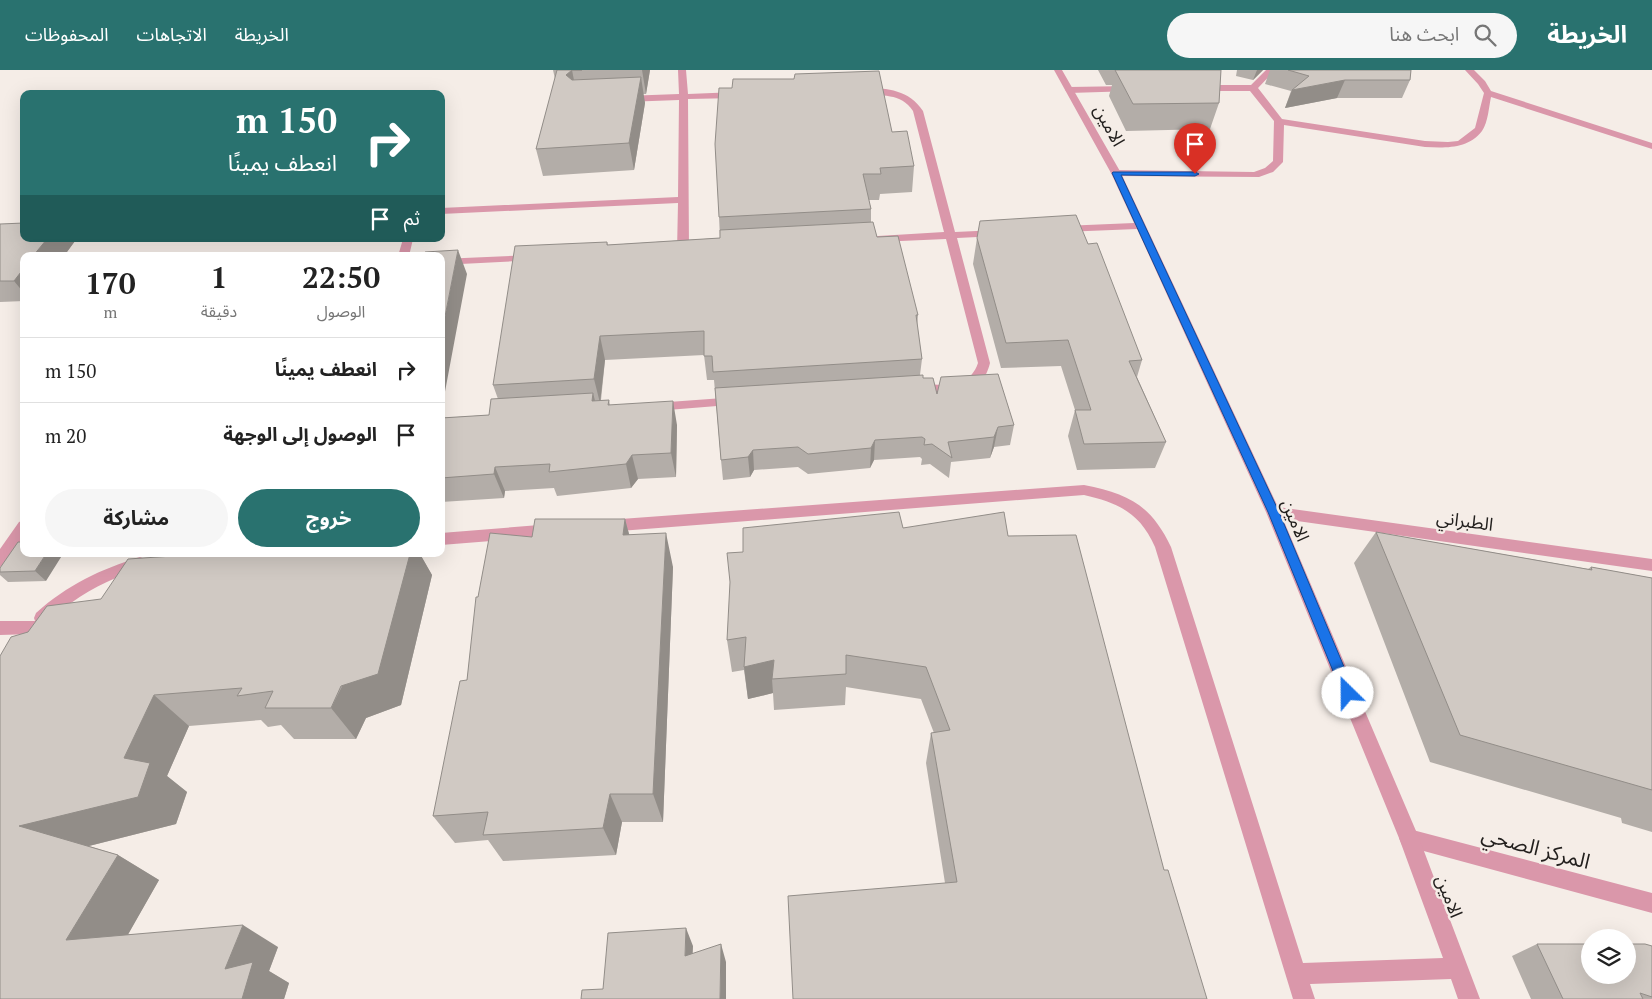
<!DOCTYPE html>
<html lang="ar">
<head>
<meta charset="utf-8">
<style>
  :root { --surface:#fff; --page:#f6f6f6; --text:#222; --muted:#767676; --line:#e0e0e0; --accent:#29726f }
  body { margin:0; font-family:"PT Serif","Noto Sans Arabic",serif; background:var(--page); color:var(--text); direction:rtl; height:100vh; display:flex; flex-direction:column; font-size:19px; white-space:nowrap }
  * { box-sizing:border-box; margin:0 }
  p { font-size:16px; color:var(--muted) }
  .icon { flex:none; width:28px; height:28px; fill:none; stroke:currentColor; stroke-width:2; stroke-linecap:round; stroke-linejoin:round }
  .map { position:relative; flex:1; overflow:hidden; direction:ltr }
  .sheet { position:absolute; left:20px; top:182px; width:425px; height:305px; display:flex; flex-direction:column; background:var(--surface); border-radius:10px; box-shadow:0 5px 20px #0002; direction:rtl }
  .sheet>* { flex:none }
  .banner { position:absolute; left:20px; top:20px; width:425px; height:152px; border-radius:10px; box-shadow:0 5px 20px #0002; direction:rtl; background:#29726f; color:#fff; overflow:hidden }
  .tools { position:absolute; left:1581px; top:859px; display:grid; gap:10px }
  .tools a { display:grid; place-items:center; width:55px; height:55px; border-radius:50%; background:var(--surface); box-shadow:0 5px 20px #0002; font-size:25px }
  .pin { position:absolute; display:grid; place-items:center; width:42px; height:42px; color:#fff; margin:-51px -21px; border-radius:50% 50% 50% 0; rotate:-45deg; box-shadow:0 0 5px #0007 }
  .pin .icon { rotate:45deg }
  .me { position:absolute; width:55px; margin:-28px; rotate:337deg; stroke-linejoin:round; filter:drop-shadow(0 0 4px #0008) }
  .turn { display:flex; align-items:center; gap:18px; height:105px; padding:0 25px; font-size:22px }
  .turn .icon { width:65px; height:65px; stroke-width:2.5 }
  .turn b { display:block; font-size:35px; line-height:42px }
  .then { display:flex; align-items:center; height:48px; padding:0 25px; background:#0003; gap:10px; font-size:19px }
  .eta { display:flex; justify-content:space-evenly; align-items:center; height:85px; text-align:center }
  .eta b { font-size:30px; font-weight:700; line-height:35px }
  .action { display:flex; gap:10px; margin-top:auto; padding:10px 25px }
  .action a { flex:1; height:58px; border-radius:30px; background:var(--accent); color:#fff; font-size:20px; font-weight:700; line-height:58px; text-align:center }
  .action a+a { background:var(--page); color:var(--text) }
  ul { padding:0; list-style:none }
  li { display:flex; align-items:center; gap:15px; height:65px; padding:0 25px; border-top:1px solid var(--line) }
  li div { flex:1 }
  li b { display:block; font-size:19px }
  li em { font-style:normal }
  header { display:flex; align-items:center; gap:30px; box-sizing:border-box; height:70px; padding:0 25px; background:var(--accent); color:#fff }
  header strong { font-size:24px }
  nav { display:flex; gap:28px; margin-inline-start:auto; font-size:18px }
  .search { width:350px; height:45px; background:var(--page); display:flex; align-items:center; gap:12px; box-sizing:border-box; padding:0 18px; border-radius:28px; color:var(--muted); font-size:19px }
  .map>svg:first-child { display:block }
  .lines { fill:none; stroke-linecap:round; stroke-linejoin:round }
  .service { fill:#da97aa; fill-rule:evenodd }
  .minor { fill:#da97aa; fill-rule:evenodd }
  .wall { fill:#b3ada8 }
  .shaded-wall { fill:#928d88 }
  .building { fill:#d0c9c3; stroke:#928d88 }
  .route { fill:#1a73e8; stroke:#114b97 }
  .labels { text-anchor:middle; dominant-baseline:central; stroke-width:5; stroke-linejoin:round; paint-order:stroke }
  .street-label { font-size:18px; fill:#23201e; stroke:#f5ede7 }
  .near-street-label { font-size:21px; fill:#23201e; stroke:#f5ede7 }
</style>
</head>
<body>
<header>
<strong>الخريطة</strong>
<div class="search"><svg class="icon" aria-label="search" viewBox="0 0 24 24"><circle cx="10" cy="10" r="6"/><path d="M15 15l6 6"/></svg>ابحث هنا</div>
<nav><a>الخريطة</a><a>الاتجاهات</a><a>المحفوظات</a></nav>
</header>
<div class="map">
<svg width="1652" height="929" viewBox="0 0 1652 929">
  <rect width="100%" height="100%" fill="#f5ede7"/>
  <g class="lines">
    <!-- service -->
    <path class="service" d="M 1266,0 L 1275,0 L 1258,18 L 1282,49 L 1425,71 L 1448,72 L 1458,71 L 1475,58 L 1484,23 L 1478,14 L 1465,0 L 1474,0 L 1485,11 L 1491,21 L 1652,73 L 1652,79 L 1491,27 C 1489,36 1488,53 1482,61 C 1468,79 1446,78 1425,77 L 1284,55 L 1283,92 L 1273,102 L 1259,107 L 1116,106 L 1111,103 L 1116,100 L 1254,102 L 1265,98 L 1273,91 L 1274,51 L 1250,21 L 1201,21 L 1197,18 L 1201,15 L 1251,15 Z
      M 1131,16 L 1134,17 L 1134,21 L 1069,23 L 1065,20 L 1069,17 Z
      M 1409,759 L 1652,823 L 1652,843 L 1409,777 L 1402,775 L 1399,768 L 1402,761 Z"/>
    <!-- minor -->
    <path class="minor" d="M 678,0 L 686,0 L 688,24 L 737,22 L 741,25 L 737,28 L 688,29 L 689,181 L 687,183 L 683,184 L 677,181 L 678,133 L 441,144 L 441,138 L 678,127 L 679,30 L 625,32 L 621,29 L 625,26 L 679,24 Z
      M 1054,0 L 1062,0 L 1121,103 L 1278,437 L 1652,489 L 1652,501 L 1283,449 L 1419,768 L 1480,929 L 1458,929 L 1451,909 L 1310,914 L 1315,929 L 1293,929 L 1155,477 C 1140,443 1119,433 1084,425 L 607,462 L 602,460 L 600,456 L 602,452 L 607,450 L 1084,415 C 1129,424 1151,435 1171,477 L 1303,893 L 1443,888 L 1399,768 L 1266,442 L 1137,159 L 1063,162 L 1058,159 L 1063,156 L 1134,153 L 1111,103 Z
      M 865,18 C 888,18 909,20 923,41 L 955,162 L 998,160 L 1003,163 L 998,166 L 957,168 L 990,293 C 988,301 985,308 979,313 C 968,321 915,331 908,320 C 919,304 965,331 978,293 L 946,169 L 878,172 L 873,169 L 878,166 L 944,162 L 913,41 C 901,22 881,27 862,23 L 862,19 Z
      M 403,169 L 413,169 L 409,186 L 398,186 Z
      M 533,185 L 537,186 L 539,188 L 537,190 L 441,195 L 441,189 Z
      M 737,327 L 742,328 L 744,331 L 742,334 L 655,341 L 650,340 L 648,337 L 650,334 L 655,333 Z
      M 24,450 L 24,468 L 5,495 L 0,497 L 0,479 L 19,452 Z
      M 552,454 L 557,456 L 559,460 L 557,464 L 552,466 L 441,475 L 441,463 Z
      M 140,487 L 145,489 L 148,493 L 145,497 C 119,506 94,516 71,533 C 62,539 51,555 40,554 L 41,557 L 39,562 L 33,564 L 0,565 L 0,551 L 35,551 L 34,548 L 36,543 C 67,515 101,499 140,487 Z"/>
  </g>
  <!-- wall -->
  <path class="wall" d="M 553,0 L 650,0 L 646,24 L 643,24 L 645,33 L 634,100 L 543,106 L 536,79 L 555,9 Z
    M 1098,0 L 1221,0 L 1219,33 L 1210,59 L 1126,61 L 1109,26 L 1112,15 L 1106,15 Z
    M 1237,0 L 1263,0 L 1253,10 L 1236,6 Z
    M 1270,0 L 1411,0 L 1410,10 L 1402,28 L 1337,28 L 1285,38 L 1291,21 L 1265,14 Z
    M 892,62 L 914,96 L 912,122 L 880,124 L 879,130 L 869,130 L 871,139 L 871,152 L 877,167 L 918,245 L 917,257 L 922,289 L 920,305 L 937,324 L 1014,355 L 1010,375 L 994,377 L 990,388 L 951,392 L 949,408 L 930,394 L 921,395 L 922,389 L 920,387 L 874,390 L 870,398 L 808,404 L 798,397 L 754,400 L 750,407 L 723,410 L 721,390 L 714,310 L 707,310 L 704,285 L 605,290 L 601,330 L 609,330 L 610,335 L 677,355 L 676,407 L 638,409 L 631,418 L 557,426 L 554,418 L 505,421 L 504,428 L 441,432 L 441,348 L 489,345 L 498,329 L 493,315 L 607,172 L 608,175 L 720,168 L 719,147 Z
    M 0,154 L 24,169 L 74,169 L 75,171 L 64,186 L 24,186 L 24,231 L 0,232 Z
    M 977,168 L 1088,174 L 1142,290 L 1137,307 L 1166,372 L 1155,398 L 1077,400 L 1068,366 L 1075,340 L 1061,296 L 1001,298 L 973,194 Z
    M 625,449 L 629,464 L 673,497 L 663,752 L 622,752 L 616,785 L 503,791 L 488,770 L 455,773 L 433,746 L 467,610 L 478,527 L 532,467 Z
    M 903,458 L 1008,466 L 1164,800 L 945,813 L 926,693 L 931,663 L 934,663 L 921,629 L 846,617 L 845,635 L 774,640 L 773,623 L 748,629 L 744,600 L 732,602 L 727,570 L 743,482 Z
    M 1376,462 L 1588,499 L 1591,497 L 1652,508 L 1652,762 L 1622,753 L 1621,748 L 1430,692 L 1354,493 Z
    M 24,472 L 46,511 L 8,512 L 0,505 L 0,498 Z
    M 203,484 L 420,484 L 432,505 L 401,635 L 366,648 L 356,669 L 294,669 L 281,655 L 268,657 L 261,650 L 189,656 L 167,706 L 187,722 L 176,754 L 89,776 L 118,785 L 159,810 L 128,864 L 278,877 L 269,901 L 289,913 L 284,929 L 0,929 L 28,562 Z
    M 1537,874 L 1652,876 L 1652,929 L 1531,929 L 1512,886 Z"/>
  <!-- shaded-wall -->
  <path class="shaded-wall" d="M 572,0 L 577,26 L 566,5 Z
    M 642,0 L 650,0 L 646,24 Z
    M 1257,0 L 1263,0 L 1253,10 Z
    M 641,7 L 645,33 L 634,100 L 629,73 Z
    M 1345,10 L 1337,28 L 1285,38 L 1292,20 Z
    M 47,169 L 74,169 L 75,171 L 64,186 L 33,186 Z
    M 458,180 L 467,204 L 441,343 L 441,267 Z
    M 24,198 L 24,223 L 14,211 Z
    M 600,266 L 605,290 L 600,333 L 594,309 Z
    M 593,323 L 599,346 L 592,331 Z
    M 673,331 L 677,355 L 676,407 L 671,383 Z
    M 998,357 L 994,377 L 990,388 L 994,367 Z
    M 875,370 L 874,390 L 870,398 L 871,378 Z
    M 753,380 L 754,400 L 750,407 L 748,387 Z
    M 632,385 L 638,409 L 631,418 L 626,394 Z
    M 495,397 L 505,421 L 504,428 L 494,404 Z
    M 625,449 L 634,483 L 623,465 Z
    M 666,463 L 673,497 L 663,752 L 653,724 Z
    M 46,484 L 63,484 L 46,511 L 35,501 Z
    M 410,484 L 420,484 L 432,505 L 401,635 L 366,648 L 356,669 L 331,638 Z
    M 774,590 L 772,609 L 773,623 L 748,629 L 744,597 Z
    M 154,625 L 189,656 L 167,706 L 187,722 L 176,754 L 65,782 L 19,756 L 124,688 Z
    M 610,724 L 622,752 L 616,785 L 603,758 Z
    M 118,785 L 159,810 L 113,891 L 66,870 Z
    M 243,855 L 278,877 L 269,901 L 289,913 L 284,929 L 242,929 L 225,899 Z
    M 686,858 L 693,876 L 692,903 L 685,886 Z
    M 721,874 L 726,892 L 726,929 L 720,929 Z"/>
  <!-- building -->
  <path class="building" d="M 557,0 L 582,0 L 572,0 L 566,5 L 572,10 L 641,7 L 629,73 L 536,79 Z
    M 1115,0 L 1221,0 L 1219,33 L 1133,34 Z
    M 1288,0 L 1411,0 L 1410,10 L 1345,10 L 1292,20 L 1309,6 Z
    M 879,1 L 892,62 L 907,61 L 914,96 L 880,98 L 881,104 L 863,104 L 871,139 L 719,147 L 715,74 L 719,18 L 732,18 L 733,9 L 794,9 L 795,4 Z
    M 1076,145 L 1088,174 L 1097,173 L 1142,290 L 1129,291 L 1166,372 L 1084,374 L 1075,340 L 1091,340 L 1068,270 L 1006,273 L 977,168 L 980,151 Z
    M 873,152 L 877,167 L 898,166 L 918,245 L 916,245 L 922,289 L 713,302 L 712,286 L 704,286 L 704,261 L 600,266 L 594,309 L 493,315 L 515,176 L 607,172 L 607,175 L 720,168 L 720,160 Z
    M 24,153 L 24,169 L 47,169 L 33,186 L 24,186 L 24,198 L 14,211 L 0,211 L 0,154 Z
    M 458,180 L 441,267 L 441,186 L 424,186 L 425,182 Z
    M 998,304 L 1014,355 L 998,357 L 994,367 L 948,372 L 952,388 L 932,374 L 924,375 L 925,369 L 922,367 L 875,370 L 871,378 L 808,384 L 798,377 L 753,380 L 748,387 L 721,390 L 715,318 L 923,305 L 923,308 L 933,308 L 937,324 L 941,307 Z
    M 593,323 L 592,331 L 609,330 L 608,335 L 673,331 L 671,383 L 632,385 L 626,394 L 549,402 L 550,394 L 495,397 L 494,404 L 441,408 L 441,348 L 489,345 L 491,329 Z
    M 899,442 L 903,458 L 1004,442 L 1008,466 L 1076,465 L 1164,800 L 1168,800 L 1207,929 L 793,929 L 788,826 L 957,812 L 931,663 L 950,660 L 926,597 L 846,585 L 846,604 L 772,609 L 774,590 L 744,597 L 746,567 L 727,570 L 730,512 L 727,483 L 743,482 L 743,458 Z
    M 535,449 L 625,449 L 623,465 L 666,463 L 653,724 L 610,724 L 603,758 L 483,765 L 488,742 L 433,746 L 460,611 L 467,610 L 476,527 L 478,527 L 490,463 L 532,467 Z
    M 1376,462 L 1592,500 L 1591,497 L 1652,508 L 1652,720 L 1460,665 Z
    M 18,472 L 24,472 L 24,484 L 46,484 L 35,501 L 0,502 L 0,498 Z
    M 203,484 L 410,484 L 378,604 L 341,616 L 331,638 L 265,638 L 273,621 L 237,626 L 242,618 L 154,625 L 124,688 L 150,693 L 138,727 L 19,756 L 118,785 L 66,870 L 243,855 L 225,899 L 253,892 L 242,929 L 0,929 L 0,586 L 11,567 L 28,562 L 47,536 L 101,529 L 128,489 Z
    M 686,858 L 685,886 L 721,874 L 720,929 L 581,929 L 582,920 L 603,919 L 608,863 Z
    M 1537,874 L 1590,874 L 1590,905 L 1628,905 L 1628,874 L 1645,874 L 1652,876 L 1652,927 L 1640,923 L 1643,929 L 1563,929 Z"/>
  <!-- route -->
  <path class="route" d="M 1113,102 L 1195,102 L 1199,104 L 1195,106 L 1121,105 L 1279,442 L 1355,623 L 1353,627 L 1348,629 L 1344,627 L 1342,623 L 1268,442 L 1112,103 Z"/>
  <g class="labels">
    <!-- street labels -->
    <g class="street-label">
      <text transform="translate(1110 55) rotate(61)">الامين</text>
      <text transform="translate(1296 450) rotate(67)">الامين</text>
      <text transform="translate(1465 450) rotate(8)">الطبراني</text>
      <text transform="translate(1450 826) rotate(69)">الامين</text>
    </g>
    <!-- near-street labels -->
    <g class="near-street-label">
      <text transform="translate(1536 777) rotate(15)">المركز الصحي</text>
    </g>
  </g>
</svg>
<div class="tools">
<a><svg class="icon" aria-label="layers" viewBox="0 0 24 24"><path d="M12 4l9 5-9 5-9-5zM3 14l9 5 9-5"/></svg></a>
</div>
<div class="pin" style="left:1195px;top:104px;background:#d93025"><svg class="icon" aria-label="arrive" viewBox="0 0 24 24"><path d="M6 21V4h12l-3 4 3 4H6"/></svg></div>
<svg class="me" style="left:1348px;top:623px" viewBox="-20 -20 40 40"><circle r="19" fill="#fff"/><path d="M0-13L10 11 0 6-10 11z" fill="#1a73e8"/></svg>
<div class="banner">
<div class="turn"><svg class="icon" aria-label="right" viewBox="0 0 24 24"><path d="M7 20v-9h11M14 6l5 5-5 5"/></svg><div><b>150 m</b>انعطف يمينًا</div></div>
<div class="then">ثم<svg class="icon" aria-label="arrive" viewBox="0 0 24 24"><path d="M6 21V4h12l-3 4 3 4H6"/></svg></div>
</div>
<section class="sheet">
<div class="eta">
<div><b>22:50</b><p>الوصول</p></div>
<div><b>1</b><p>دقيقة</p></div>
<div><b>170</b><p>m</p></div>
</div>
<ul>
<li><svg class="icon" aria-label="right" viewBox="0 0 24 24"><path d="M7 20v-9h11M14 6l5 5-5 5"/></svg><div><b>انعطف يمينًا</b></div><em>150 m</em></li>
<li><svg class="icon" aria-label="arrive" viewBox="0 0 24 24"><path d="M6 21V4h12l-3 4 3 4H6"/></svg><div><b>الوصول إلى الوجهة</b></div><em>20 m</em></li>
</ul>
<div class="action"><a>خروج</a><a>مشاركة</a></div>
</section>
</div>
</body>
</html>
